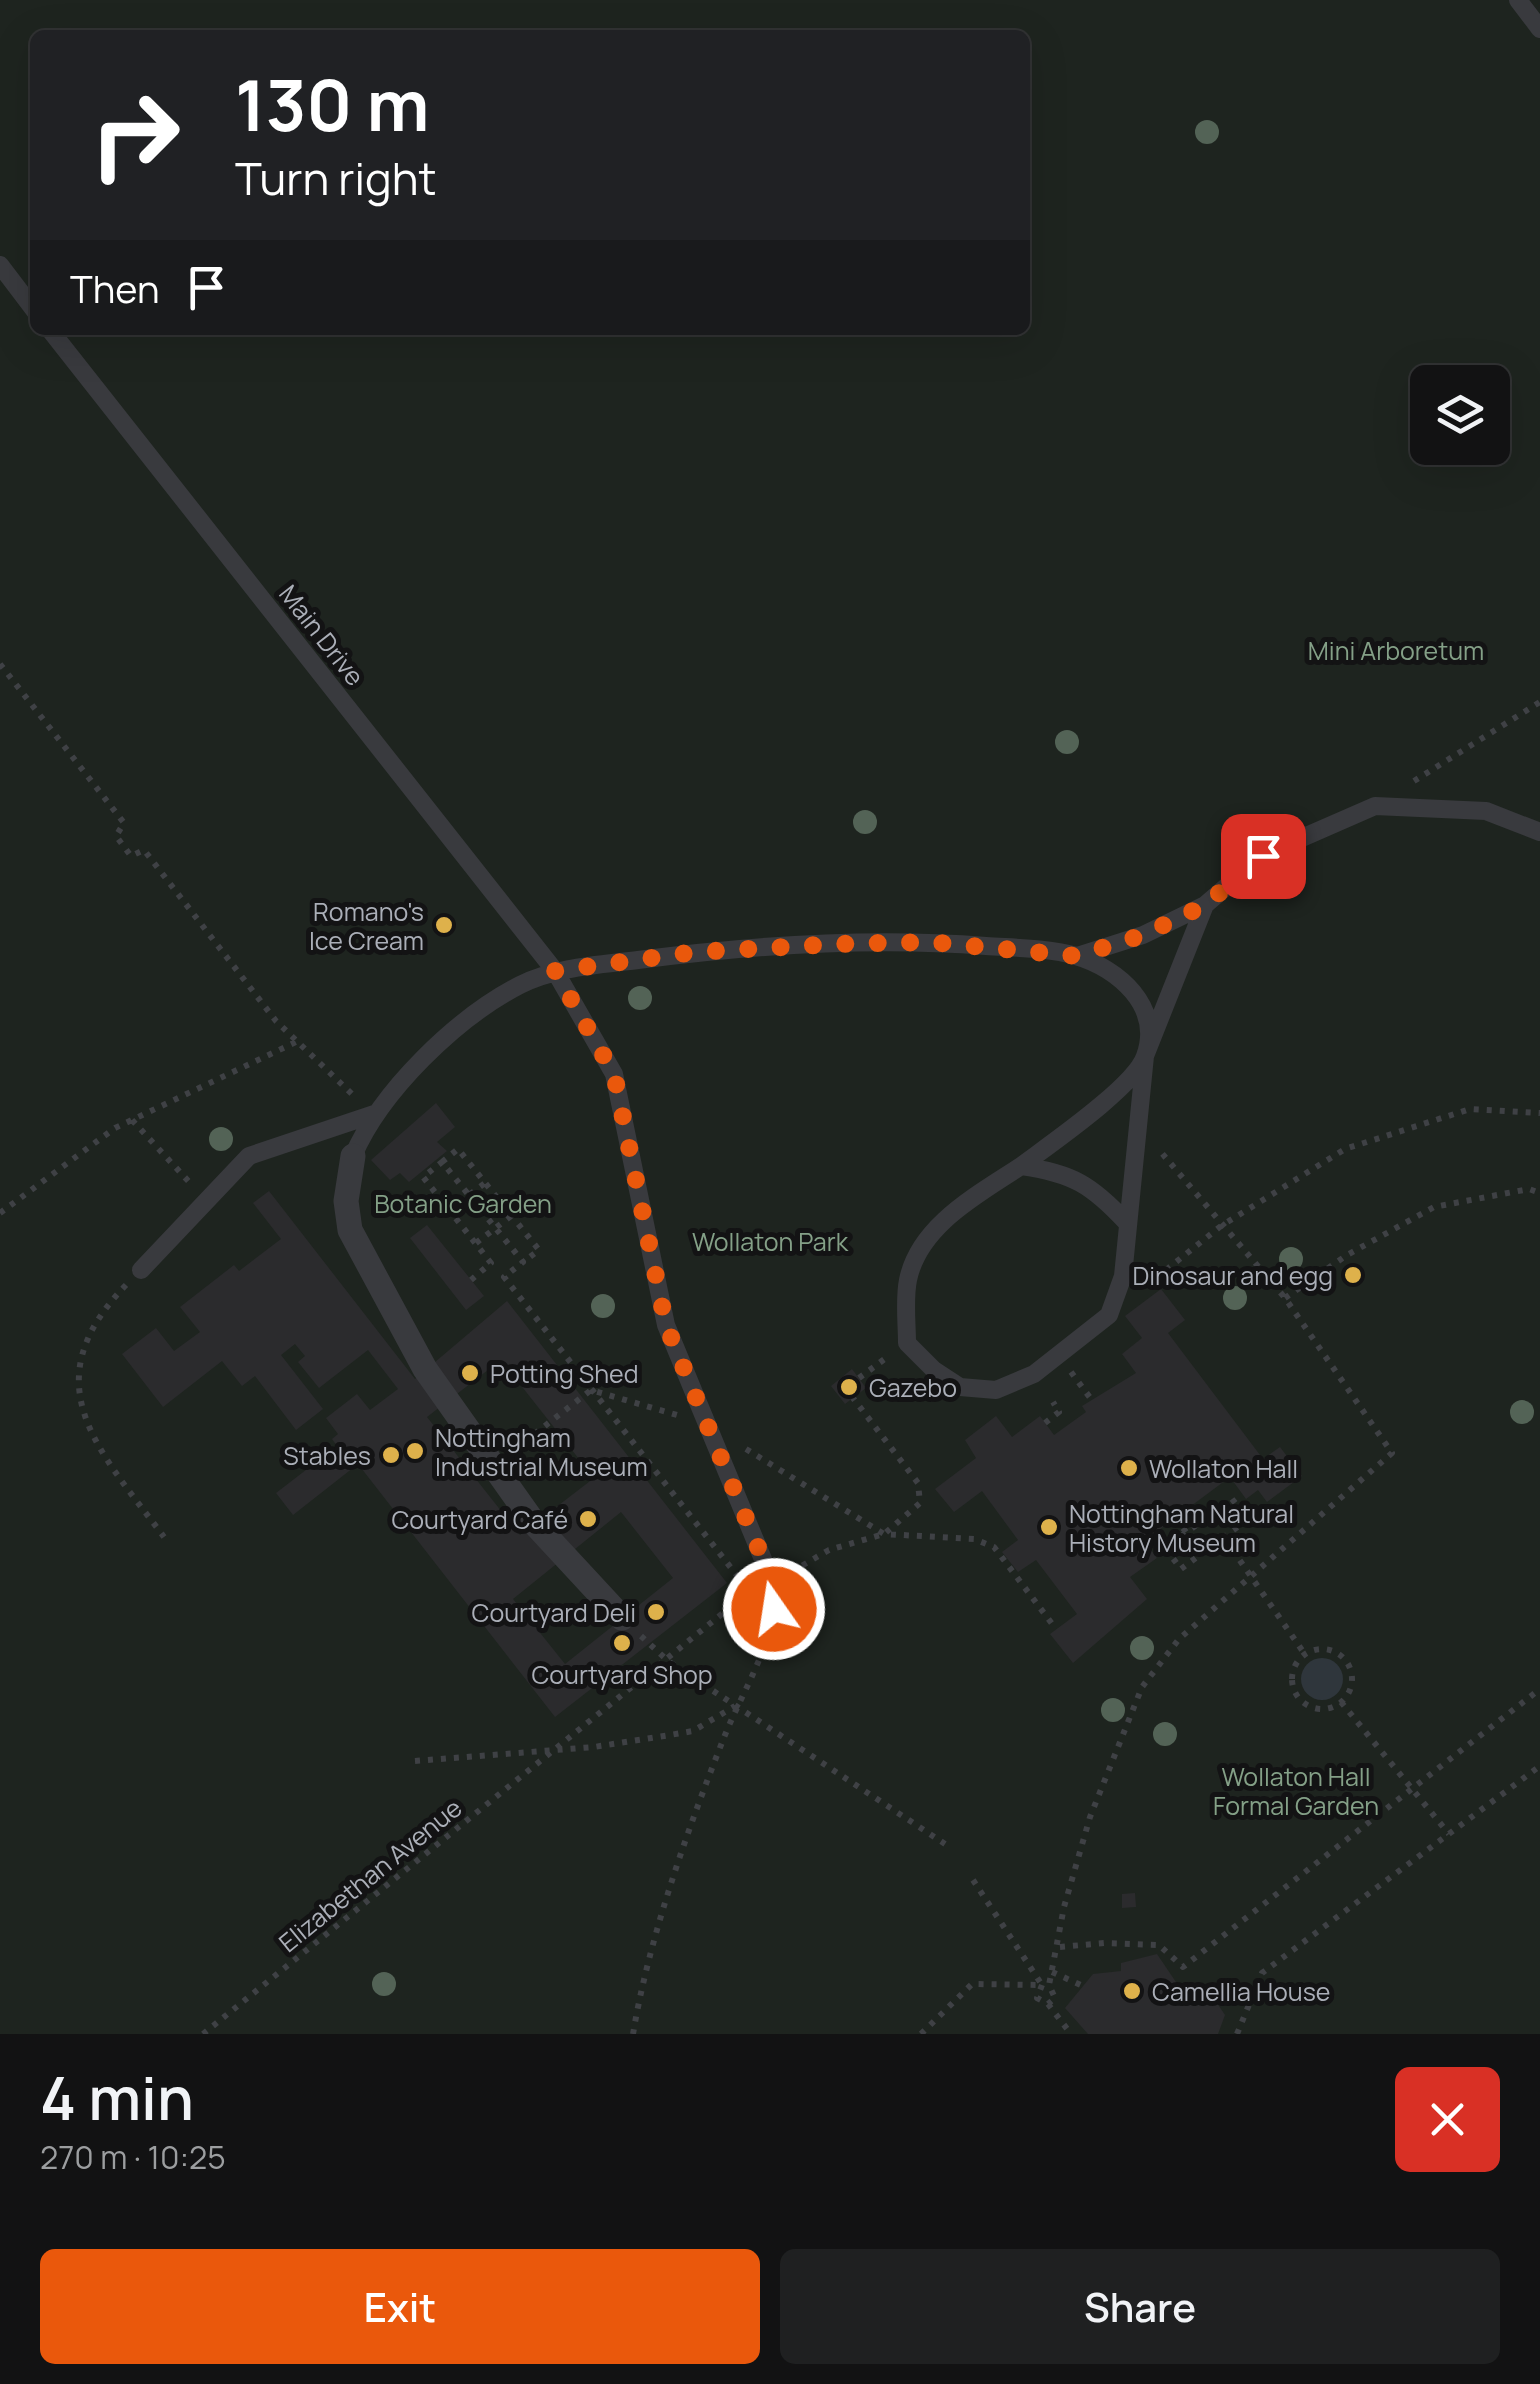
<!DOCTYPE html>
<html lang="en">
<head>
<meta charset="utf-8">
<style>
  :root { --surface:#121213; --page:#1f2021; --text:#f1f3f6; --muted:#9c9ea0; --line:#313233; --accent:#ea580c }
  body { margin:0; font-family:Manrope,sans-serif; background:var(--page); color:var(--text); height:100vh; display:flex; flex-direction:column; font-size:38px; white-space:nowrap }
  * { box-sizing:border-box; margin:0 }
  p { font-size:32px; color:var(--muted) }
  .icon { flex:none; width:55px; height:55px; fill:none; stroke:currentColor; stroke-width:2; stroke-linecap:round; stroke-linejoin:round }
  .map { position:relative; height:2034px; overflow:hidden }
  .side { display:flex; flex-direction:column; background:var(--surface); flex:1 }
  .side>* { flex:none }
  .hud { position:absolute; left:30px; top:30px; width:1000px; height:305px; border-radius:15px; box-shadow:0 10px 40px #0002,0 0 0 2px var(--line); background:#202124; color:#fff; overflow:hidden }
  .fabs { position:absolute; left:1410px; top:365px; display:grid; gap:20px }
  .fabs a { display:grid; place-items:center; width:100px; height:100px; border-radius:15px; background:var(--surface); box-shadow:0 10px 40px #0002,0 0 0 2px var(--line); font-size:50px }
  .pin { position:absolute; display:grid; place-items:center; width:85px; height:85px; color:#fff; margin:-42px; border-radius:20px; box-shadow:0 5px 15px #0006 }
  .me { position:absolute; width:110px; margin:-55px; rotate:347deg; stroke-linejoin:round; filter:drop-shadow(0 0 8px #0008) }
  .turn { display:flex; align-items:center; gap:35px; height:210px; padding:0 40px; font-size:45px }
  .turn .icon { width:130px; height:130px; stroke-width:2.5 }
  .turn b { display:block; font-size:70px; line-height:85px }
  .then { display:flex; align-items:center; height:95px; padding:0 40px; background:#0003; gap:20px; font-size:38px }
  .round { display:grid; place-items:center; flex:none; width:105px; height:105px; border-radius:15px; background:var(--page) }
  .overview { display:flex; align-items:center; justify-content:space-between; height:170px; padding:0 40px }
  h1 { font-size:60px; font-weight:600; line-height:75px }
  .cta { display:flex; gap:20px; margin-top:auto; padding:20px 40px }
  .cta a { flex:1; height:115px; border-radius:15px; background:var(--accent); color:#fff; font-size:40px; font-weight:600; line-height:115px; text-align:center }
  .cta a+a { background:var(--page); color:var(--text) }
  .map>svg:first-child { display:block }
  .green { fill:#1e241f; fill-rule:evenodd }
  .water { fill:#2f363c }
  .building { fill:#2b2b2d; fill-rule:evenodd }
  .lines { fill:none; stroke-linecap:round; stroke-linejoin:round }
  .path { stroke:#3f4145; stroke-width:6; stroke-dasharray:5 8; stroke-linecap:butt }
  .service { stroke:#393a3e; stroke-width:18 }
  .pedestrian { stroke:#393a3e; stroke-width:25 }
  .tree { fill:#536356 }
  .route { stroke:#ea580c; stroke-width:18; stroke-dasharray:0 32.4 }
  .poi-dot { fill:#deb14b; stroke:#131314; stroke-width:4 }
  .labels { text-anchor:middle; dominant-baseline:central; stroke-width:10; stroke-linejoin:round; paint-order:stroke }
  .street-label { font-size:25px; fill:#abafb8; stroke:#131314 }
  .park-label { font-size:25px; fill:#84a087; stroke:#131314 }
  .poi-label { font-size:25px; fill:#abafb8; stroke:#131314; text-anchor:start }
</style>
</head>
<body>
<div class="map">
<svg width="1540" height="2034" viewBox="0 0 1540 2034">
  <rect width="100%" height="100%" fill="#181819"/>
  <!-- green -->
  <path class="green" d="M 0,0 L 1540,0 L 1540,2034 L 0,2034 ZM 35,35 L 1025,35 L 1025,330 L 35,330 ZM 1428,382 L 1492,382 L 1492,448 L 1428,448 Z"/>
  <!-- water -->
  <path class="water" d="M1301 1679a21 21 0 1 1 42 0a21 21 0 1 1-42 0Z"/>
  <!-- building -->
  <path class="building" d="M 436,1103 L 455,1127 L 437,1142 L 447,1151 L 409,1182 L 400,1173 L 390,1180 L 371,1160 Z
    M 269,1191 L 415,1379 L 507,1301 L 727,1583 L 555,1717 L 358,1464 L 293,1515 L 276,1493 L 337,1446 L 332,1439 L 338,1434 L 326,1418 L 357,1394 L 370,1410 L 398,1389 L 368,1350 L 319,1388 L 298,1362 L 305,1356 L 295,1344 L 281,1355 L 323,1409 L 296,1430 L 255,1376 L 242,1386 L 222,1361 L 163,1407 L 122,1354 L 156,1328 L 174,1351 L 200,1332 L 180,1307 L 234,1265 L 239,1271 L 281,1239 L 253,1203 ZM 501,1360 L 594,1478 L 520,1535 L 427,1417 ZM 621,1512 L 673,1578 L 565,1664 L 513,1599 Z
    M 427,1225 L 484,1296 L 466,1310 L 410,1238 Z
    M 1161,1289 L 1185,1320 L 1168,1333 L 1263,1459 L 1280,1447 L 1302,1476 L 1267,1502 L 1258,1490 L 1246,1499 L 1230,1477 L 1144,1541 L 1157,1558 L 1130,1577 L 1147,1599 L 1073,1663 L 1050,1634 L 1077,1614 L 1036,1560 L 1018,1572 L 1002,1552 L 1018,1540 L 982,1491 L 954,1512 L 935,1489 L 976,1458 L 965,1440 L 996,1416 L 1012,1437 L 1040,1416 L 1054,1435 L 1086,1412 L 1082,1406 L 1136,1373 L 1122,1354 L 1142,1338 L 1125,1316 Z
    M 852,1369 L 866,1388 L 845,1404 L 831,1386 Z
    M 1135,1893 L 1136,1907 L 1122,1908 L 1122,1894 Z
    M 1157,1954 L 1180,1988 L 1198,2000 L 1211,1994 L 1225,2015 L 1218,2034 L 1088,2034 L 1065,2008 L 1093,1974 L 1121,1971 L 1121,1963 Z"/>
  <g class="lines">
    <!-- path -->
    <path class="path" d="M 0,664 L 124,823 L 116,836 L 131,856 L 144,850 L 276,1021 L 353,1095
      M 1414,781 L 1540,702
      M 132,1120 L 191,1184
      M 442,1162 L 458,1149 L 539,1250 L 523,1262
      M 449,1210 L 485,1183
      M 0,1213 L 115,1128 L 298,1041
      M 476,1243 L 511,1216
      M 471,1280 L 491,1263 L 423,1177 L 442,1162 L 523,1262 L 504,1277 L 742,1582
      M 126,1285 C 30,1384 100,1451 164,1537
      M 1146,1286 L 1221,1226 L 1345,1149 L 1470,1109 L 1540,1113
      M 1285,1298 L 1347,1255 L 1434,1207 L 1529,1189 L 1540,1193
      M 1071,1372 L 1091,1399
      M 859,1378 L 890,1355
      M 1045,1423 L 1059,1412 L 1053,1402
      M 746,1449 L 884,1534 L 974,1539 L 994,1547 L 1053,1625
      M 514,1450 L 591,1390 L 677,1415
      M 1232,1499 L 1248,1519 L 1181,1569 L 1165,1548 Z
      M 1186,1532 L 1179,1523 L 1201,1507 L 1208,1516
      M 1225,1539 L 1304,1653
      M 791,1572 L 829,1550 L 884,1534 L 920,1503 L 918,1483 L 853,1398
      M 641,1636 L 668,1661 L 945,1844
      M1292 1679a30 30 0 1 1 60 0a30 30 0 1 1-60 0Z
      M 1341,1702 L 1449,1834
      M 415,1761 L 594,1747 L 670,1735 L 693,1731 L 735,1706
      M 973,1880 L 1042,1985
      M 1060,1947 L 1104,1943 L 1159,1945 L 1183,1967 L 1540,1689
      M 1052,1972 L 1083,1986
      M 1042,1985 L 1037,1998 L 1048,2004 L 1055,1998 L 1049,1985 L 1064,1907 L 1090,1817 L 1142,1687 L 1179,1639 L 1392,1453 L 1285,1298 L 1160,1151
      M 1048,2004 L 1071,2034
      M 203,2034 L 749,1592
      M 633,2034 C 649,1938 687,1831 723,1740 C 739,1698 771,1649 774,1604
      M 921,2034 L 972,1984 L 1039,1985
      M 1237,2034 L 1262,1973 L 1540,1766"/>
    <!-- service -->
    <path class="service" d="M 1518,0 L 1540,29
      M 0,265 L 35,311
      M 50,330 L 555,971 L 614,1074 L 666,1325 L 772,1581
      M 1077,956 L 1143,935 L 1205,905 L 1263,855 L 1375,806 L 1486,811 L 1540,832
      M 353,1156 C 381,1091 456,1018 520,985 C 556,967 598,965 638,960 C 752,945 871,937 986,946 C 1015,948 1049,948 1076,956 C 1118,968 1163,1007 1145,1056 C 1135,1086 1049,1145 1021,1166
      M 1127,1223 C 1092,1185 1072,1173 1021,1166 C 979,1194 919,1225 908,1280 C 904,1299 907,1323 907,1343 L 934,1370 L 960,1387 L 996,1390 L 1034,1374 L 1109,1315 L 1123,1276 L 1145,1056 L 1205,905
      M 141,1270 L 249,1156 L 374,1114"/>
    <!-- pedestrian -->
    <path class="pedestrian" d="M 353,1156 L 346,1201 L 350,1230 L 425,1369 L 534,1523 L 622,1618"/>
  </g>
  <!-- trees -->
  <g class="tree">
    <circle cx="1207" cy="132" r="12"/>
    <circle cx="1067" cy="742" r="12"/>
    <circle cx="865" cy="822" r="12"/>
    <circle cx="640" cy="998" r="12"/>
    <circle cx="221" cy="1139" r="12"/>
    <circle cx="1291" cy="1259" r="12"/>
    <circle cx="1235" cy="1298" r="12"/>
    <circle cx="603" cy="1306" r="12"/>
    <circle cx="1522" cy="1412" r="12"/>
    <circle cx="1142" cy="1648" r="12"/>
    <circle cx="1113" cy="1710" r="12"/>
    <circle cx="1165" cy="1734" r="12"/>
    <circle cx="384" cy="1984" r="12"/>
  </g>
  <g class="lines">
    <!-- route -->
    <path class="route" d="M 774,1609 L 772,1581 L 666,1325 L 614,1074 L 555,971 L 695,952 L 836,944 L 930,942 L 1077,956 L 1143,935 L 1205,905 L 1263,856"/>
  </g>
  <!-- markers -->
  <g class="poi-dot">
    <circle cx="444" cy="925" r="10"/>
    <circle cx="1353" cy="1275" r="10"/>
    <circle cx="470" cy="1373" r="10"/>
    <circle cx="849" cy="1387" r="10"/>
    <circle cx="415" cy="1451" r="10"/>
    <circle cx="391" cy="1455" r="10"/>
    <circle cx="1129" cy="1468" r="10"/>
    <circle cx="588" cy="1519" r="10"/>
    <circle cx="1049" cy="1527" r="10"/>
    <circle cx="656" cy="1612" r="10"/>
    <circle cx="622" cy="1643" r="10"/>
    <circle cx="1132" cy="1991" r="10"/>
  </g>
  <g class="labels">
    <!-- street labels -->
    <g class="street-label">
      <text transform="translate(322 635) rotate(52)">Main Drive</text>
      <text transform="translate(370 1875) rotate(-39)">Elizabethan Avenue</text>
    </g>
    <!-- park labels -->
    <g class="park-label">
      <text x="1396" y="650">Mini Arboretum</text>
      <text x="463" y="1203">Botanic Garden</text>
      <text x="770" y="1241">Wollaton Park</text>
      <text x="1296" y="1776">Wollaton Hall<tspan x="1296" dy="29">Formal Garden</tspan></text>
    </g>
    <!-- poi labels -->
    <g class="poi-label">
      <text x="424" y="911" text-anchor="end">Romano's<tspan x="424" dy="29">Ice Cream</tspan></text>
      <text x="1333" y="1275" text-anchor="end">Dinosaur and egg</text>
      <text x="490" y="1373">Potting Shed</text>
      <text x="869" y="1387">Gazebo</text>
      <text x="435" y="1437">Nottingham<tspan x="435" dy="29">Industrial Museum</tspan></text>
      <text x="371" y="1455" text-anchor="end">Stables</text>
      <text x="1149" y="1468">Wollaton Hall</text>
      <text x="1069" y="1513">Nottingham Natural<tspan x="1069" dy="29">History Museum</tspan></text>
      <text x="568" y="1519" text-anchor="end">Courtyard Café</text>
      <text x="636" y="1612" text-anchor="end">Courtyard Deli</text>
      <text x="622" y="1674" text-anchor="middle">Courtyard Shop</text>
      <text x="1152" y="1991">Camellia House</text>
    </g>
  </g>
</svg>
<div class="fabs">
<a><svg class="icon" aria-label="layers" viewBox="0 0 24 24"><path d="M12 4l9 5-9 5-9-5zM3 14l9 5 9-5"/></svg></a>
</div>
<div class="pin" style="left:1263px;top:856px;background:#d93025"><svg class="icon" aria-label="arrive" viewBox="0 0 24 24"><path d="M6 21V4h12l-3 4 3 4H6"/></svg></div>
<svg class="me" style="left:774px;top:1609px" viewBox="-20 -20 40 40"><circle r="17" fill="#ea580c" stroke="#fff" stroke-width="3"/><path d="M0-11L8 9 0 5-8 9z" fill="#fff"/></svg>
<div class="hud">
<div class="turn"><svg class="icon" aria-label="right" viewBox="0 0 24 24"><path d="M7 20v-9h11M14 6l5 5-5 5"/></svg><div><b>130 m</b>Turn right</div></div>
<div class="then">Then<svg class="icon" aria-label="arrive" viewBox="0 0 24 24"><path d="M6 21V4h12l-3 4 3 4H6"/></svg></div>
</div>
</div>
<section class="side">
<div class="overview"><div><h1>4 min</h1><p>270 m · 10:25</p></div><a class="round" style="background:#d93025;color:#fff"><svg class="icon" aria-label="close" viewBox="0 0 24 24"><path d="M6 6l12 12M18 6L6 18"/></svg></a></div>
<div class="cta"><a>Exit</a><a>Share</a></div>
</section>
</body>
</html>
